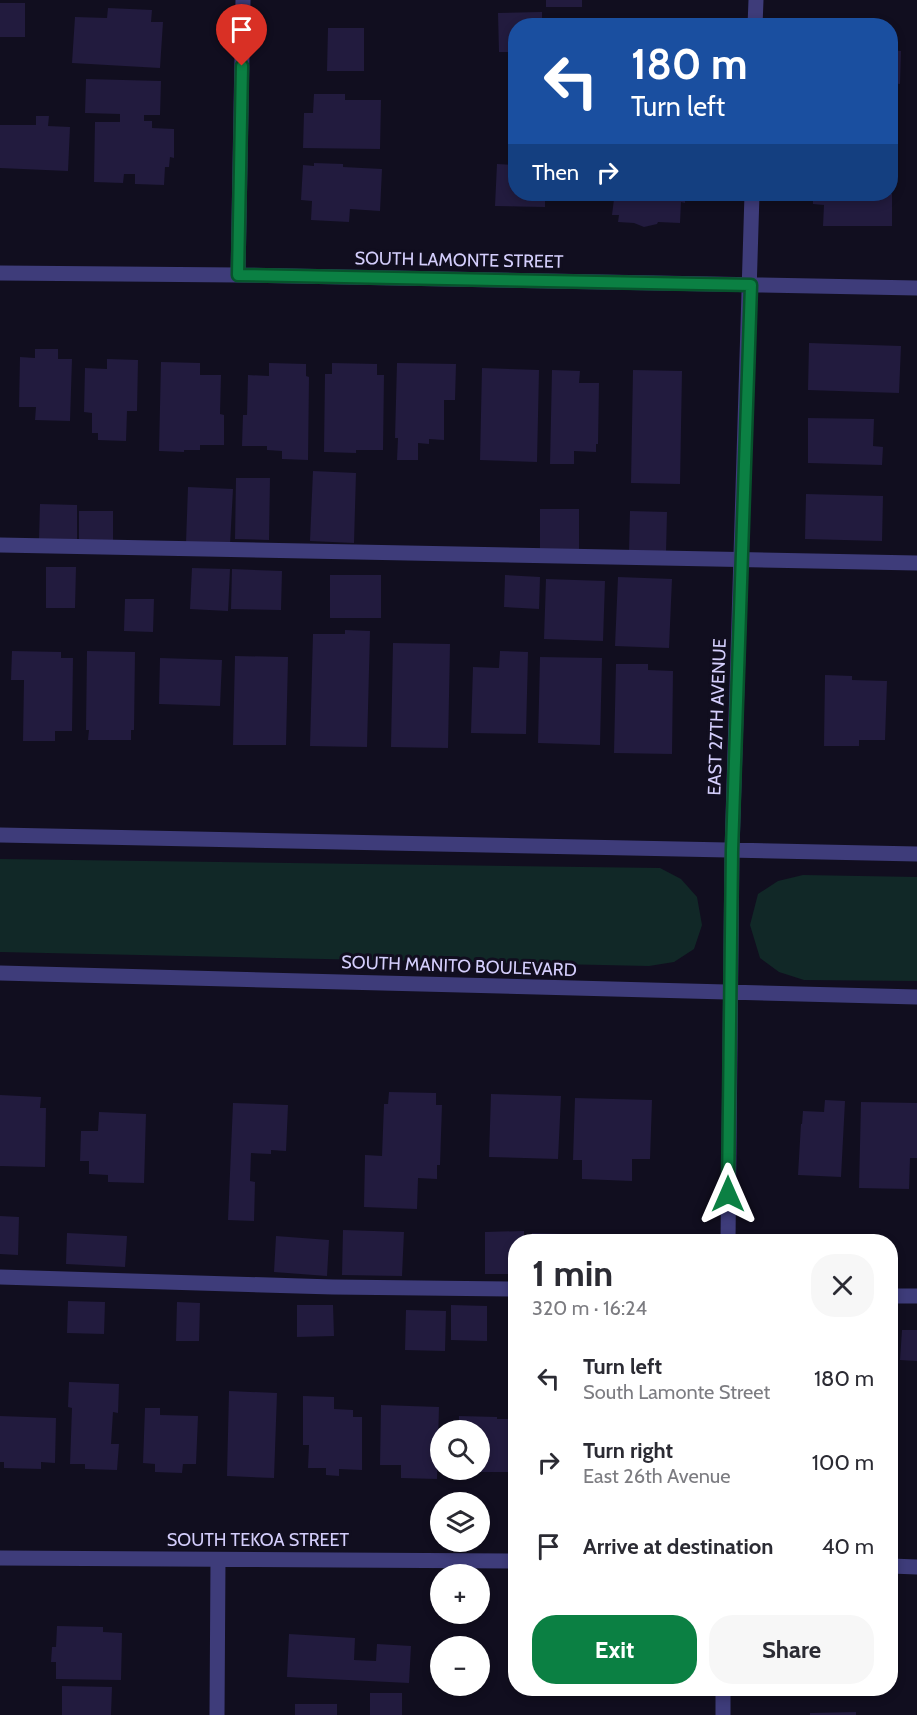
<!DOCTYPE html>
<html lang="en">
<head>
<meta charset="utf-8">
<style>
  :root { --surface:#fff; --page:#f7f7f7; --text:#2b2b33; --muted:#7c7c81; --accent:#0b8043 }
  body { margin:0; font-family:Cabin,sans-serif; background:var(--page); color:var(--text); height:100vh; display:flex; flex-direction:column; font-size:22px; white-space:nowrap }
  * { box-sizing:border-box; margin:0 }
  p { font-size:20px; color:var(--muted) }
  .icon { flex:none; width:33px; height:33px; fill:none; stroke:currentColor; stroke-width:2; stroke-linecap:round; stroke-linejoin:round }
  .map { position:relative; flex:1; overflow:hidden }
  .details { position:absolute; left:508px; top:1234px; width:390px; height:462px; display:flex; flex-direction:column; background:var(--surface); border-radius:24px; box-shadow:0 3px 9px #0003 }
  .details>* { flex:none }
  .guide { position:absolute; left:508px; top:18px; width:390px; height:183px; border-radius:24px; box-shadow:0 3px 9px #0003; background:#1a4fa0; color:#fff; overflow:hidden }
  .tools { position:absolute; left:430px; top:1420px; display:grid; gap:12px }
  .tools a { display:grid; place-items:center; width:60px; height:60px; border-radius:50%; background:var(--surface); box-shadow:0 3px 9px #0003; font-size:30px }
  .pin { position:absolute; display:grid; place-items:center; width:51px; height:51px; color:#fff; margin:-62px -26px; border-radius:50% 50% 50% 0; rotate:-45deg; box-shadow:0 0 6px #0007 }
  .pin .icon { rotate:45deg }
  .me { position:absolute; width:66px; margin:-33px; rotate:0deg; stroke-linejoin:round; filter:drop-shadow(0 0 4px #0008) }
  .turn { display:flex; align-items:center; gap:21px; height:126px; padding:0 24px; font-size:27px }
  .turn .icon { width:78px; height:78px; stroke-width:2.5 }
  .turn b { display:block; font-size:42px; line-height:51px }
  .then { display:flex; align-items:center; height:57px; padding:0 24px; background:#0003; gap:12px; font-size:22px }
  .round { display:grid; place-items:center; flex:none; width:63px; height:63px; border-radius:24px; background:var(--page) }
  .headline { display:flex; align-items:center; justify-content:space-between; height:102px; padding:0 24px }
  h1 { font-size:36px; font-weight:700; line-height:45px }
  .button { display:flex; gap:12px; margin-top:auto; padding:12px 24px }
  .button a { flex:1; height:69px; border-radius:24px; background:var(--accent); color:#fff; font-size:24px; font-weight:700; line-height:69px; text-align:center }
  .button a+a { background:var(--page); color:var(--text) }
  ul { padding:0; list-style:none }
  li { display:flex; align-items:center; gap:18px; height:84px; padding:0 24px }
  li div { flex:1 }
  li b { display:block; font-size:22px }
  li em { font-style:normal }
  .map>svg:first-child { display:block }
  .green { fill:#112827 }
  .building { fill:#221b3e }
  .lines { fill:none; stroke-linecap:round; stroke-linejoin:round }
  .service { stroke:#3e3c7a; stroke-width:15 }
  .minor { stroke:#3e3c7a; stroke-width:15 }
  .route-casing { stroke:#07532c; stroke-width:15 }
  .route { stroke:#0b8043; stroke-width:10 }
  .labels { text-anchor:middle; dominant-baseline:central; stroke-width:6; stroke-linejoin:round; paint-order:stroke }
  .street-label { font-size:18px; fill:#d4cefc; stroke:#110e1f }
</style>
</head>
<body>
<div class="map">
<svg width="917" height="1715" viewBox="0 0 917 1715">
  <rect width="100%" height="100%" fill="#110e1f"/>
  <!-- green -->
  <path class="green" d="M 0,859 L 660,868 L 681,879 L 697,897 L 702,925 L 694,949 L 674,962 L 649,966 L 0,952 Z
    M 803,875 L 917,877 L 917,981 L 804,980 L 779,972 L 760,958 L 750,925 L 758,894 L 778,881 Z"/>
  <!-- building -->
  <path class="building" d="M 546,0 L 582,0 L 582,7 L 546,7 Z
    M 0,3 L 25,3 L 25,37 L 0,37 Z
    M 108,8 L 152,10 L 151,22 L 163,22 L 160,68 L 72,63 L 75,17 L 107,18 Z
    M 542,12 L 542,26 L 516,26 L 516,52 L 499,52 L 498,13 Z
    M 328,28 L 364,28 L 364,71 L 327,71 Z
    M 891,50 L 901,51 L 900,84 L 891,83 Z
    M 86,79 L 161,81 L 160,115 L 144,115 L 144,121 L 152,121 L 152,128 L 174,129 L 174,158 L 170,157 L 169,167 L 165,167 L 164,185 L 135,184 L 135,174 L 124,174 L 123,183 L 94,182 L 95,122 L 120,122 L 120,114 L 85,113 Z
    M 314,94 L 345,94 L 345,100 L 381,100 L 380,149 L 303,148 L 304,113 L 313,113 Z
    M 36,116 L 49,116 L 48,126 L 70,127 L 68,171 L 0,168 L 0,125 L 36,125 Z
    M 314,163 L 343,164 L 343,167 L 382,169 L 380,211 L 350,209 L 349,222 L 311,220 L 312,201 L 301,200 L 303,165 L 314,166 Z
    M 497,164 L 516,165 L 516,194 L 545,194 L 545,207 L 495,206 Z
    M 610,194 L 685,194 L 685,203 L 681,202 L 680,223 L 658,222 L 657,224 L 644,227 L 634,223 L 618,222 L 619,215 L 612,215 L 614,199 L 610,198 Z
    M 813,194 L 892,194 L 892,226 L 823,226 L 824,205 L 813,204 Z
    M 809,343 L 901,346 L 899,393 L 808,390 Z
    M 35,349 L 58,349 L 58,359 L 72,359 L 70,421 L 35,420 L 36,407 L 19,407 L 20,357 L 35,358 Z
    M 107,359 L 138,360 L 137,411 L 127,411 L 126,441 L 98,440 L 98,433 L 92,433 L 92,413 L 84,412 L 85,368 L 107,369 Z
    M 161,362 L 200,363 L 200,375 L 221,375 L 220,414 L 224,415 L 224,445 L 200,445 L 200,450 L 184,450 L 184,452 L 159,451 Z
    M 269,363 L 306,364 L 306,376 L 309,377 L 308,460 L 282,459 L 282,451 L 267,450 L 267,446 L 242,446 L 243,415 L 247,415 L 248,375 L 269,376 Z
    M 332,363 L 377,364 L 377,375 L 384,375 L 383,450 L 356,450 L 356,453 L 324,452 L 325,374 L 332,374 Z
    M 397,363 L 456,364 L 455,400 L 444,400 L 444,440 L 429,439 L 429,444 L 418,443 L 418,460 L 397,460 L 398,438 L 395,438 Z
    M 482,368 L 539,370 L 537,462 L 480,460 Z
    M 552,370 L 580,371 L 579,383 L 599,383 L 598,444 L 596,444 L 596,452 L 574,451 L 574,464 L 550,464 Z
    M 633,370 L 682,371 L 680,484 L 631,483 Z
    M 808,418 L 874,419 L 873,446 L 883,447 L 882,465 L 808,463 Z
    M 313,471 L 356,473 L 354,543 L 310,541 Z
    M 236,478 L 270,478 L 269,540 L 235,539 Z
    M 188,487 L 233,489 L 230,545 L 186,543 Z
    M 806,494 L 883,496 L 882,541 L 805,539 Z
    M 40,504 L 77,505 L 77,541 L 39,540 Z
    M 540,509 L 579,509 L 579,551 L 540,551 Z
    M 79,511 L 113,511 L 113,540 L 79,540 Z
    M 630,511 L 667,512 L 666,553 L 629,552 Z
    M 46,567 L 76,567 L 75,608 L 46,608 Z
    M 192,568 L 230,569 L 228,611 L 190,609 Z
    M 232,569 L 282,571 L 281,610 L 231,609 Z
    M 330,575 L 381,575 L 381,618 L 330,618 Z
    M 505,575 L 540,577 L 539,609 L 504,607 Z
    M 618,577 L 672,579 L 669,648 L 615,646 Z
    M 546,579 L 605,581 L 603,641 L 544,639 Z
    M 125,599 L 154,599 L 153,632 L 124,631 Z
    M 345,630 L 370,631 L 367,747 L 310,746 L 313,634 L 345,634 Z
    M 393,643 L 450,644 L 448,748 L 391,747 Z
    M 12,651 L 61,652 L 61,658 L 73,658 L 72,731 L 55,731 L 55,741 L 23,741 L 24,680 L 11,680 Z
    M 87,651 L 135,652 L 134,730 L 131,730 L 131,740 L 88,740 L 89,730 L 86,730 Z
    M 500,651 L 528,652 L 526,734 L 471,733 L 473,667 L 499,668 Z
    M 235,656 L 288,657 L 286,745 L 233,745 Z
    M 540,657 L 602,658 L 600,745 L 538,743 Z
    M 160,658 L 222,660 L 220,706 L 159,704 Z
    M 616,664 L 648,664 L 648,670 L 673,671 L 672,754 L 614,753 Z
    M 825,675 L 852,676 L 852,680 L 887,681 L 885,740 L 859,740 L 859,746 L 824,746 Z
    M 389,1092 L 436,1093 L 436,1105 L 442,1105 L 440,1165 L 437,1165 L 437,1179 L 418,1178 L 417,1209 L 364,1207 L 365,1155 L 382,1156 L 384,1104 L 388,1104 Z
    M 491,1094 L 561,1096 L 558,1159 L 489,1157 Z
    M 0,1095 L 41,1097 L 40,1108 L 46,1108 L 45,1167 L 0,1166 Z
    M 575,1098 L 652,1100 L 650,1159 L 632,1159 L 632,1181 L 582,1179 L 582,1160 L 573,1160 Z
    M 825,1100 L 845,1101 L 841,1177 L 798,1175 L 801,1124 L 802,1124 L 803,1111 L 824,1112 Z
    M 861,1102 L 917,1103 L 917,1158 L 910,1158 L 909,1189 L 859,1188 Z
    M 233,1103 L 288,1105 L 286,1151 L 271,1150 L 271,1154 L 251,1153 L 250,1181 L 255,1182 L 254,1221 L 228,1220 Z
    M 99,1112 L 146,1114 L 144,1183 L 108,1182 L 108,1175 L 89,1174 L 89,1161 L 80,1161 L 81,1131 L 98,1131 Z
    M 0,1216 L 19,1217 L 18,1255 L 0,1254 Z
    M 343,1230 L 404,1232 L 402,1276 L 342,1275 Z
    M 524,1231 L 524,1242 L 516,1242 L 516,1274 L 485,1274 L 485,1232 Z
    M 67,1233 L 127,1236 L 125,1267 L 66,1264 Z
    M 532,1233 L 566,1234 L 566,1242 L 532,1242 Z
    M 589,1235 L 633,1236 L 633,1242 L 589,1242 Z
    M 276,1236 L 329,1240 L 327,1276 L 274,1272 Z
    M 68,1301 L 105,1302 L 104,1334 L 67,1333 Z
    M 177,1302 L 200,1303 L 199,1341 L 176,1341 Z
    M 297,1305 L 333,1305 L 334,1336 L 297,1337 Z
    M 451,1305 L 487,1306 L 487,1341 L 451,1340 Z
    M 406,1310 L 446,1311 L 445,1351 L 405,1350 Z
    M 902,1330 L 917,1330 L 917,1361 L 900,1360 Z
    M 69,1382 L 119,1384 L 118,1413 L 113,1412 L 111,1444 L 119,1444 L 117,1470 L 85,1469 L 85,1464 L 70,1464 L 72,1408 L 68,1407 Z
    M 229,1391 L 277,1393 L 274,1478 L 227,1476 Z
    M 303,1396 L 334,1397 L 334,1409 L 353,1410 L 353,1417 L 362,1417 L 362,1470 L 339,1469 L 339,1476 L 326,1475 L 326,1468 L 308,1468 L 309,1445 L 303,1445 Z
    M 381,1405 L 439,1407 L 437,1479 L 401,1478 L 401,1465 L 380,1465 Z
    M 145,1408 L 160,1408 L 160,1415 L 198,1416 L 196,1464 L 183,1464 L 182,1473 L 155,1472 L 155,1464 L 143,1463 Z
    M 0,1416 L 56,1418 L 55,1463 L 41,1462 L 41,1469 L 4,1468 L 4,1462 L 0,1462 Z
    M 459,1416 L 497,1417 L 497,1419 L 516,1419 L 515,1472 L 480,1472 L 480,1431 L 459,1431 Z
    M 57,1626 L 103,1627 L 103,1632 L 122,1633 L 121,1680 L 56,1679 L 56,1662 L 51,1662 L 52,1647 L 56,1647 Z
    M 289,1634 L 355,1638 L 354,1660 L 376,1661 L 377,1644 L 411,1646 L 409,1683 L 287,1677 Z
    M 62,1686 L 112,1687 L 111,1715 L 62,1715 Z
    M 370,1693 L 402,1693 L 402,1715 L 370,1715 Z
    M 295,1704 L 337,1704 L 337,1715 L 295,1715 Z
    M 856,1712 L 856,1715 L 810,1715 L 810,1713 Z"/>
  <g class="lines">
    <!-- service -->
    <path class="service" d="M 0,545 L 917,563
      M 0,1277 L 333,1287 L 516,1289
      M 891,1296 L 917,1296"/>
    <!-- minor -->
    <path class="minor" d="M 755,26 L 756,0
      M 0,273 L 238,275 L 917,288
      M 238,275 L 243,0
      M 0,835 L 917,854
      M 0,973 L 917,997
      M 728,1242 L 732,850 L 752,194
      M 0,1558 L 516,1561
      M 891,1566 L 917,1567
      M 217,1715 L 218,1560
      M 723,1715 L 723,1689"/>
  </g>
  <g class="lines">
    <defs>
      <path id="route" d="M 242,66 L 238,275 L 751,285 L 732,850 L 728,1194"/>
    </defs>
    <!-- route casing -->
    <use href="#route" class="route-casing"/>
    <!-- route -->
    <use href="#route" class="route"/>
  </g>
  <g class="labels">
    <!-- street labels -->
    <g class="street-label">
      <text transform="translate(459 260) rotate(1)">SOUTH LAMONTE STREET</text>
      <text transform="translate(717 717) rotate(-88)">EAST 27TH AVENUE</text>
      <text transform="translate(459 966) rotate(2)">SOUTH MANITO BOULEVARD</text>
      <text x="258" y="1540">SOUTH TEKOA STREET</text>
    </g>
  </g>
</svg>
<div class="tools">
<a><svg class="icon" aria-label="search" viewBox="0 0 24 24"><circle cx="10" cy="10" r="6"/><path d="M15 15l6 6"/></svg></a>
<a><svg class="icon" aria-label="layers" viewBox="0 0 24 24"><path d="M12 4l9 5-9 5-9-5zM3 14l9 5 9-5"/></svg></a>
<a>+</a>
<a>−</a>
</div>
<div class="pin" style="left:242px;top:66px;background:#d93025"><svg class="icon" aria-label="arrive" viewBox="0 0 24 24"><path d="M6 21V4h12l-3 4 3 4H6"/></svg></div>
<svg class="me" style="left:728px;top:1194px" viewBox="-20 -20 40 40"><path d="M0-17L14 15 0 8-14 15z" fill="#0b8043" stroke="#fff" stroke-width="4"/></svg>
<div class="guide">
<div class="turn"><svg class="icon" aria-label="left" viewBox="0 0 24 24"><path d="M17 20v-9H6M10 6l-5 5 5 5"/></svg><div><b>180 m</b>Turn left</div></div>
<div class="then">Then<svg class="icon" aria-label="right" viewBox="0 0 24 24"><path d="M7 20v-9h11M14 6l5 5-5 5"/></svg></div>
</div>
<section class="details">
<div class="headline"><div><h1>1 min</h1><p>320 m · 16:24</p></div><a class="round"><svg class="icon" aria-label="close" viewBox="0 0 24 24"><path d="M6 6l12 12M18 6L6 18"/></svg></a></div>
<ul>
<li><svg class="icon" aria-label="left" viewBox="0 0 24 24"><path d="M17 20v-9H6M10 6l-5 5 5 5"/></svg><div><b>Turn left</b><p>South Lamonte Street</p></div><em>180 m</em></li>
<li><svg class="icon" aria-label="right" viewBox="0 0 24 24"><path d="M7 20v-9h11M14 6l5 5-5 5"/></svg><div><b>Turn right</b><p>East 26th Avenue</p></div><em>100 m</em></li>
<li><svg class="icon" aria-label="arrive" viewBox="0 0 24 24"><path d="M6 21V4h12l-3 4 3 4H6"/></svg><div><b>Arrive at destination</b></div><em>40 m</em></li>
</ul>
<div class="button"><a>Exit</a><a>Share</a></div>
</section>
</div>
</body>
</html>
